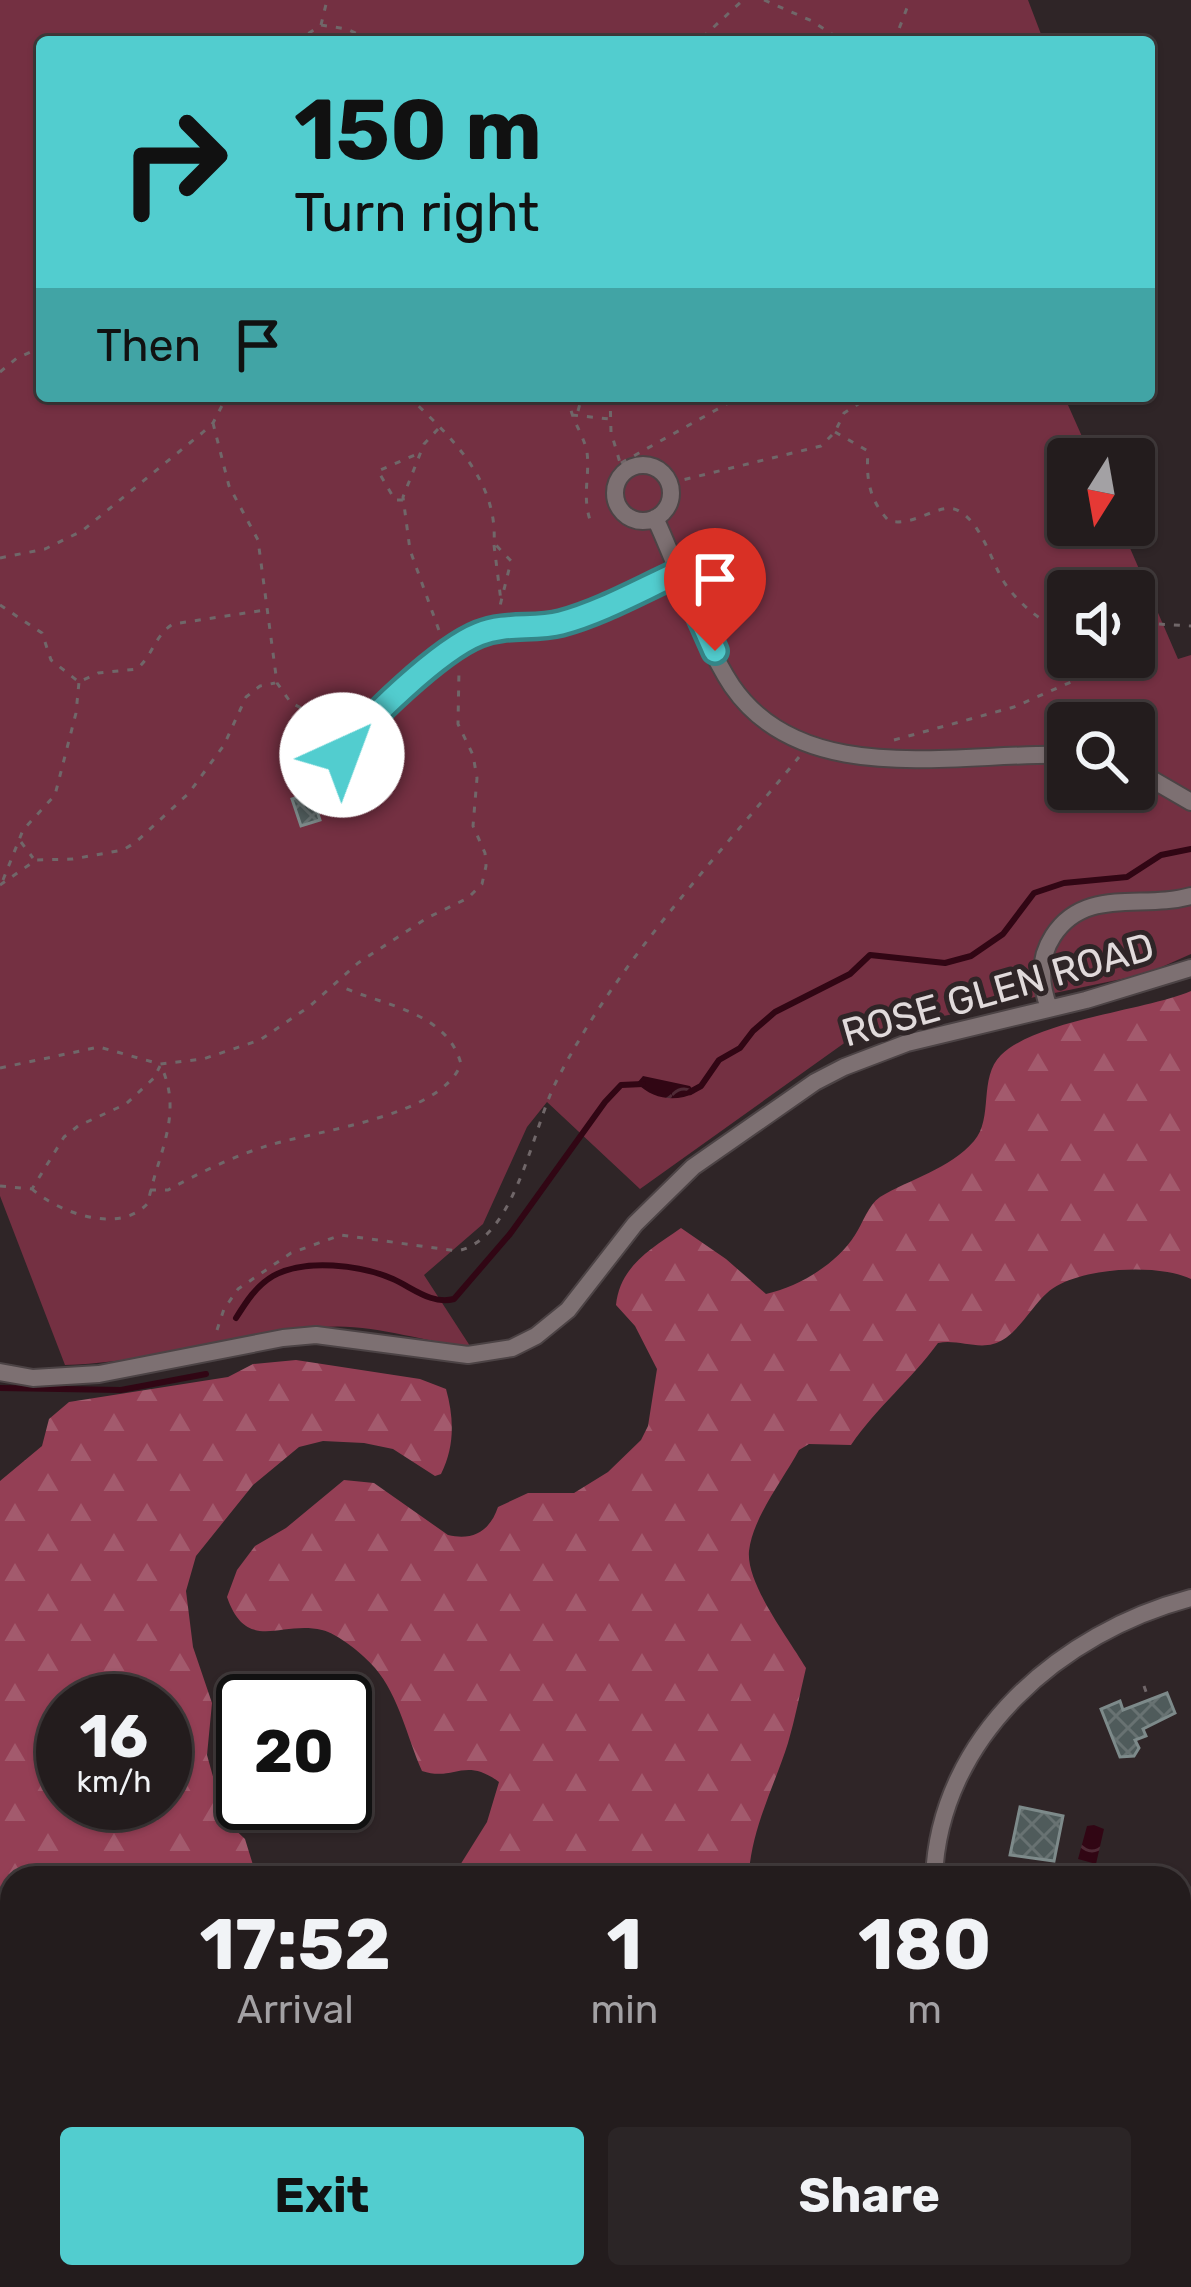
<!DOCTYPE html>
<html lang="en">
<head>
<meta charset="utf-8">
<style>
  :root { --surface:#231c1d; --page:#2b2526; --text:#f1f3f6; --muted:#a3a1a4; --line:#403a3b; --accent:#52cdcf }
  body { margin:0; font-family:Rubik,sans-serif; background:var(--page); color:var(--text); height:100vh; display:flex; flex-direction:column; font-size:45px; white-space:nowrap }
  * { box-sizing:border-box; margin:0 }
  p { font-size:39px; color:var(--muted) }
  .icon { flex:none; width:66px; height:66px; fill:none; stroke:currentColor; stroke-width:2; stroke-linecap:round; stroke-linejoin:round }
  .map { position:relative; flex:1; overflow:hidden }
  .drawer { position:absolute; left:0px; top:1866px; width:1191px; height:423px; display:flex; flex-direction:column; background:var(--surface); border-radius:36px 36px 0 0; box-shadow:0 3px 9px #0004,0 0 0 3px var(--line) }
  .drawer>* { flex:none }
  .hud { position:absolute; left:36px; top:36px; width:1119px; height:366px; border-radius:12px; box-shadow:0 3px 9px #0004,0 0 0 3px var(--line); background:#52cdcf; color:#111; overflow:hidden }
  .needle { width:78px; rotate:191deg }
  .tools { position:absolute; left:1047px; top:438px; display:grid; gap:24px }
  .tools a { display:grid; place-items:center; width:108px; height:108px; border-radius:12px; background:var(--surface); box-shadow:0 3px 9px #0004,0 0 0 3px var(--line); font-size:60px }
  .speed { position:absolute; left:36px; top:1674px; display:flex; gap:24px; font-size:60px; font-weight:700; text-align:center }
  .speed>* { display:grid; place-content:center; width:156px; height:156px; border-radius:50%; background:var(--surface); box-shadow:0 3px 9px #0004,0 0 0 3px var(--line); line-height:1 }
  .speed small { font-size:30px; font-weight:400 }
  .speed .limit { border:6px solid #111; border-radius:18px; background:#fff; color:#111 }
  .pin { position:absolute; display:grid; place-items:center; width:102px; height:102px; color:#fff; margin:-123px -51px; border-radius:50% 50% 50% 0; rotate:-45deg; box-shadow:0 0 12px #0007 }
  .pin .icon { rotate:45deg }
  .me { position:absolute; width:132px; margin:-66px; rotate:43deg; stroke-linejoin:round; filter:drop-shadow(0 0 9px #0008) }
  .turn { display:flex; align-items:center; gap:42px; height:252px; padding:0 60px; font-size:54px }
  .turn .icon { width:156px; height:156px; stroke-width:2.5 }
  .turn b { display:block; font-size:84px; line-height:102px }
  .then { display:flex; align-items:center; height:114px; padding:0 60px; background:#0003; gap:24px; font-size:45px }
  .eta { display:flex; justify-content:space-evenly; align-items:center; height:204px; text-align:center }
  .eta b { font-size:72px; font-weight:700; line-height:84px }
  .button { display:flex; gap:24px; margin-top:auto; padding:24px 60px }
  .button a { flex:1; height:138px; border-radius:12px; background:var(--accent); color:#111; font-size:48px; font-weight:700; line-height:138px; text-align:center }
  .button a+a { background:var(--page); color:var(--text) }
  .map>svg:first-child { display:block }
  .forest { fill:url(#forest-firs); fill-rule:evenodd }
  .green { fill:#743042; fill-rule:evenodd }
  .water { fill:url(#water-waves) }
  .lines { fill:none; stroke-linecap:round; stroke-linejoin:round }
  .stream { stroke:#310614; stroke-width:6 }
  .building { fill:url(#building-cross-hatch); stroke:#7d8a8a; stroke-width:3 }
  .minor-casing { stroke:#4c4345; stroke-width:20 }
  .path { stroke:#706769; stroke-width:3; stroke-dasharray:6 9; stroke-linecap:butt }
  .minor { stroke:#7d7072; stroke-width:16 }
  .route-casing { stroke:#358587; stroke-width:30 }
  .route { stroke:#52cdcf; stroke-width:21 }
  .labels { text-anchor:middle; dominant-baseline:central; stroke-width:10; stroke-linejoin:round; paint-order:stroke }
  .street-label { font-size:39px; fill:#e1dadb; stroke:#2f2527 }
</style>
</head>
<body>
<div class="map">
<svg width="1191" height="2287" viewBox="0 0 1191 2287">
  <defs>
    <pattern id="forest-firs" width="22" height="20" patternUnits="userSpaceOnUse" patternTransform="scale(3)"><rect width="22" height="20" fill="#943f55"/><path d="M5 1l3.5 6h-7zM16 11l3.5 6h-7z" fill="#a35a6d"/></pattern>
    <pattern id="water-waves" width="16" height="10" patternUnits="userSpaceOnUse" patternTransform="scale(3)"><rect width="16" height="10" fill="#310614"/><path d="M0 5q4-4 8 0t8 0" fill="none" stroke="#4f2a36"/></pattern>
    <pattern id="building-cross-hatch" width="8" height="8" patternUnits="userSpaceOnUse" patternTransform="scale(3)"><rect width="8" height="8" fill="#4f5b5b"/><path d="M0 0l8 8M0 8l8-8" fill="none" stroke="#687272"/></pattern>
  </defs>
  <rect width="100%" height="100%" fill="#2f2527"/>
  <!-- forest -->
  <path class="forest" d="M 1191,991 L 1191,1279 C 1158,1263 1075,1267 1047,1293 C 1031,1307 1015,1339 993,1344 C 976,1349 956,1339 938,1343 C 911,1380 877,1407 851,1445 L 809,1444 L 799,1450 C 783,1480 753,1517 749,1551 C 746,1584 789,1639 806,1668 C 800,1693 795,1719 788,1743 C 774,1787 753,1825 749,1872 L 756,1878 L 452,1878 L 487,1822 L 499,1782 C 464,1756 454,1782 422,1771 C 407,1737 399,1696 375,1668 C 364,1655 337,1633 322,1630 C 280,1620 247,1654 227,1597 L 237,1570 L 255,1546 L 286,1528 L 344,1480 L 374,1483 L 448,1535 C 473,1541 490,1531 498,1507 L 528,1493 L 574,1493 L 608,1472 L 641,1440 L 648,1426 L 657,1369 L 635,1326 L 616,1305 C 620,1266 651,1249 681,1228 L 726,1259 L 766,1294 C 798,1287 837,1264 855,1235 C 863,1223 868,1205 880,1197 C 910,1179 950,1169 974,1141 C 994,1118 978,1078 1001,1055 C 1037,1020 1143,1011 1191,991 Z
    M 296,1360 L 420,1379 L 446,1389 C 454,1418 455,1446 441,1474 L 435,1476 L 393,1449 L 364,1443 L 323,1441 L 299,1447 L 253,1485 L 196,1556 L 186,1591 L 193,1647 L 212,1703 L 207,1755 L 222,1809 L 228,1823 L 245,1839 L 257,1878 L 12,1878 L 12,2255 L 0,2253 L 0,1481 L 42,1446 L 49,1419 L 69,1402 L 228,1377 L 253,1364 ZM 165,1701 L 165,1803 L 63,1803 L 63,1701 Z
    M 44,2277 L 398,2277 L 403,2287 L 41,2287 Z"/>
  <!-- green -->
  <path class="green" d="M 0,0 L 1028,0 L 1044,42 L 42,42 L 42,396 L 1064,396 L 1092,459 L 1068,459 L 1068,525 L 1120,525 L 1178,659 L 1191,655 L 1191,954 L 1146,974 L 857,1034 L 640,1189 L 547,1102 L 527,1127 L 483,1224 L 424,1275 L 470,1346 C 421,1342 373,1323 323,1327 C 236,1333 152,1363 65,1365 L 0,1196 ZM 1068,591 L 1134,591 L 1134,657 L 1068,657 ZM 1068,723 L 1134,723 L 1134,789 L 1068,789 Z"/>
  <!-- water -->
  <path class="water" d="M 643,1076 L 690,1086 L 695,1093 C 676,1102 653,1100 637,1083 Z
    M 1094,1825 L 1104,1829 L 1096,1864 L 1078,1859 L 1087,1826 Z"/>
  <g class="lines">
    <!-- stream -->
    <path class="stream" d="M 690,1092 L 701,1086 L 719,1060 L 740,1048 L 753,1031 L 775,1012 L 850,974 L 870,955 L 945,963 L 971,956 L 1003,934 L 1034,893 L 1064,883 L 1127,877 L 1161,855 L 1191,849
      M 236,1318 C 246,1302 256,1286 273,1276 C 305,1258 361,1265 393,1279 C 413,1288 432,1305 454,1299 L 510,1234 L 605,1102 L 621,1085 L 643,1084
      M 0,1388 L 121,1390 L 206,1374"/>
  </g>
  <!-- building -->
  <path class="building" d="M 311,793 L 320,820 L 301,826 L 292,799 Z
    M 1167,1693 L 1175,1713 L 1143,1729 L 1146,1736 L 1135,1740 L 1139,1748 L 1134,1756 L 1120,1757 L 1101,1709 L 1120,1701 L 1123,1710 Z
    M 1020,1807 L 1063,1816 L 1054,1861 L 1010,1855 Z"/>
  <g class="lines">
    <defs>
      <path id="minor" d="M615 493a28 28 0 1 1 56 0a28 28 0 1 1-56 0Z
        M 655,518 C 679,569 702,641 732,686 C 804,791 960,751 1068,755
        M 359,735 L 369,750 L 371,773 L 357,784 C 290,771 453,644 478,634 C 504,622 533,631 560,623 C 601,613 641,589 680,572
        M 1134,769 L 1191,802
        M 1049,1008 C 1040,984 1038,959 1053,936 C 1085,886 1143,910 1191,896
        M 0,1372 L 33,1378 L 99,1374 L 283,1338 L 316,1335 L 468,1355 L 512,1348 L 536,1336 L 568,1310 L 635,1224 L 693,1167 L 815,1082 L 844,1067 L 907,1043 L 1086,1000 L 1191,968
        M 934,1878 C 939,1736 1062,1632 1191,1598
        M 1179,2224 L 1191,2220
        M 981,2287 L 1013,2277"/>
    </defs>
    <!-- minor casing -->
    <use href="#minor" class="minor-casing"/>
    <!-- path -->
    <path class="path" d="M 764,0 L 812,21 L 844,42
      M 321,25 L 347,29 L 374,42
      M 296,42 L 321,25 L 327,0
      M 458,42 L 465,42
      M 688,42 L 704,36 L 743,0
      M 894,42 L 910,0
      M 0,372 L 17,358 L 42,347
      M 408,396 C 450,436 498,480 494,543 L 511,561 L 499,610
      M 569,396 C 569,418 583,432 587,452 C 590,476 582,495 590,520
      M 610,396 L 611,432 L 623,473
      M 578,411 L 582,396
      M 572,415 L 610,419
      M 213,423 L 229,486 L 258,540 L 277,683 L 291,703 L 341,727
      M 438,429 L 424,444 L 403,497 L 410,550 L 441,636
      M 835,432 L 868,451 C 866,479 869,500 889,521 C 917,527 941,500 959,511 C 982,524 991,561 1004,582 C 1019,605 1044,623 1068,636
      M 621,463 L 741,396
      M 670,483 L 821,446 L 835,432 L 844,413 L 871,396
      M 403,500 L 395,500 L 378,471 L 417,454
      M 494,545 L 501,601
      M 0,558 L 45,549 L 82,531 L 202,433 L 213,423 L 227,396
      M 697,564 L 717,555
      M 0,605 L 42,633 L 51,660 L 79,682 L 98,673 L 137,669 C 153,655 155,635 173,624 L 265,610
      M 1134,652 L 1137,630 L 1157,624 L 1191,626
      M 894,740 L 1014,707 L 1128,657
      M 21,842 L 33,858
      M 3,880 L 23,830 L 55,795 L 76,713 L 79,682
      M 0,885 L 36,860 L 73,859 L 123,850 L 136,842 L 189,793 L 224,745 L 246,697 L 260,686 L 275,683
      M 0,1068 L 99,1047 L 160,1064 L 203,1059 L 260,1040 L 310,1006 L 358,963 L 427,918 L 468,898 L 482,884 L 486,866 L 485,853 L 473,826 L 477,778 L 473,755 L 458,724 L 459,669
      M 0,1186 L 32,1189 L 64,1137 L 78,1126 L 126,1104 L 154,1078 L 160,1066
      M 32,1189 C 59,1213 120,1235 148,1203 C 157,1155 184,1115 161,1066
      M 150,1190 L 168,1190 C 199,1173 236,1155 270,1145 C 320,1130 441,1116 461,1064 C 447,1011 383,1006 340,986
      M 217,1330 L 224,1309 L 238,1289 L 291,1253 L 341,1235 L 457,1251 C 516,1239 532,1129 556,1082 C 616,963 715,860 799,757
      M 1144,1686 L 1149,1700
      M 1179,2137 L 1186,2135"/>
    <!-- minor -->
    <use href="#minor" class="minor"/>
  </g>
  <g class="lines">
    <defs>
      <path id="route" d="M 342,755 C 364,721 441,649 479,634 C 506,623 534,630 561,623 C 602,612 642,589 680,572 L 715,651"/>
    </defs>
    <!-- route casing -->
    <use href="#route" class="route-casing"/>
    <!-- route -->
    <use href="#route" class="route"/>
  </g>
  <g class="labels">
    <!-- street labels -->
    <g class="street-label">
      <text transform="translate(998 990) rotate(-16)">ROSE GLEN ROAD</text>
    </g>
  </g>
</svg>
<div class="tools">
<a><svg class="needle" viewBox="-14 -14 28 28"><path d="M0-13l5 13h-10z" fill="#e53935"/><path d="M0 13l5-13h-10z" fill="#a3a1a4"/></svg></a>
<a><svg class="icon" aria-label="sound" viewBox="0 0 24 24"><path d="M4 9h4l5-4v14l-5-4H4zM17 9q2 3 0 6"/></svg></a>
<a><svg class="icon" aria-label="search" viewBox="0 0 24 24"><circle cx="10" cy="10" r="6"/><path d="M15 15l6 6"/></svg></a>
</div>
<div class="speed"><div>16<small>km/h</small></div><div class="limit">20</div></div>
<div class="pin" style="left:715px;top:651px;background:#d93025"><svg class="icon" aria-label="arrive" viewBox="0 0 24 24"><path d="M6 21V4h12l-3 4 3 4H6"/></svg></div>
<svg class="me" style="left:342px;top:755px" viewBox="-20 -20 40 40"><circle r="19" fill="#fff"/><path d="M0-13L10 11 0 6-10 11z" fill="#52cdcf"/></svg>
<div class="hud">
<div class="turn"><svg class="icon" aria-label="right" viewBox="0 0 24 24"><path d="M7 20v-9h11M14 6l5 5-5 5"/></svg><div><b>150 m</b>Turn right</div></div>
<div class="then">Then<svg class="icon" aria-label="arrive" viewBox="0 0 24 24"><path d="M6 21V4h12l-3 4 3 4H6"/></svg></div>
</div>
<section class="drawer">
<div class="eta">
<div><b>17:52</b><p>Arrival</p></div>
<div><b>1</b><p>min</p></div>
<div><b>180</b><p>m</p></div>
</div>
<div class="button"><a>Exit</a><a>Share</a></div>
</section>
</div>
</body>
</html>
